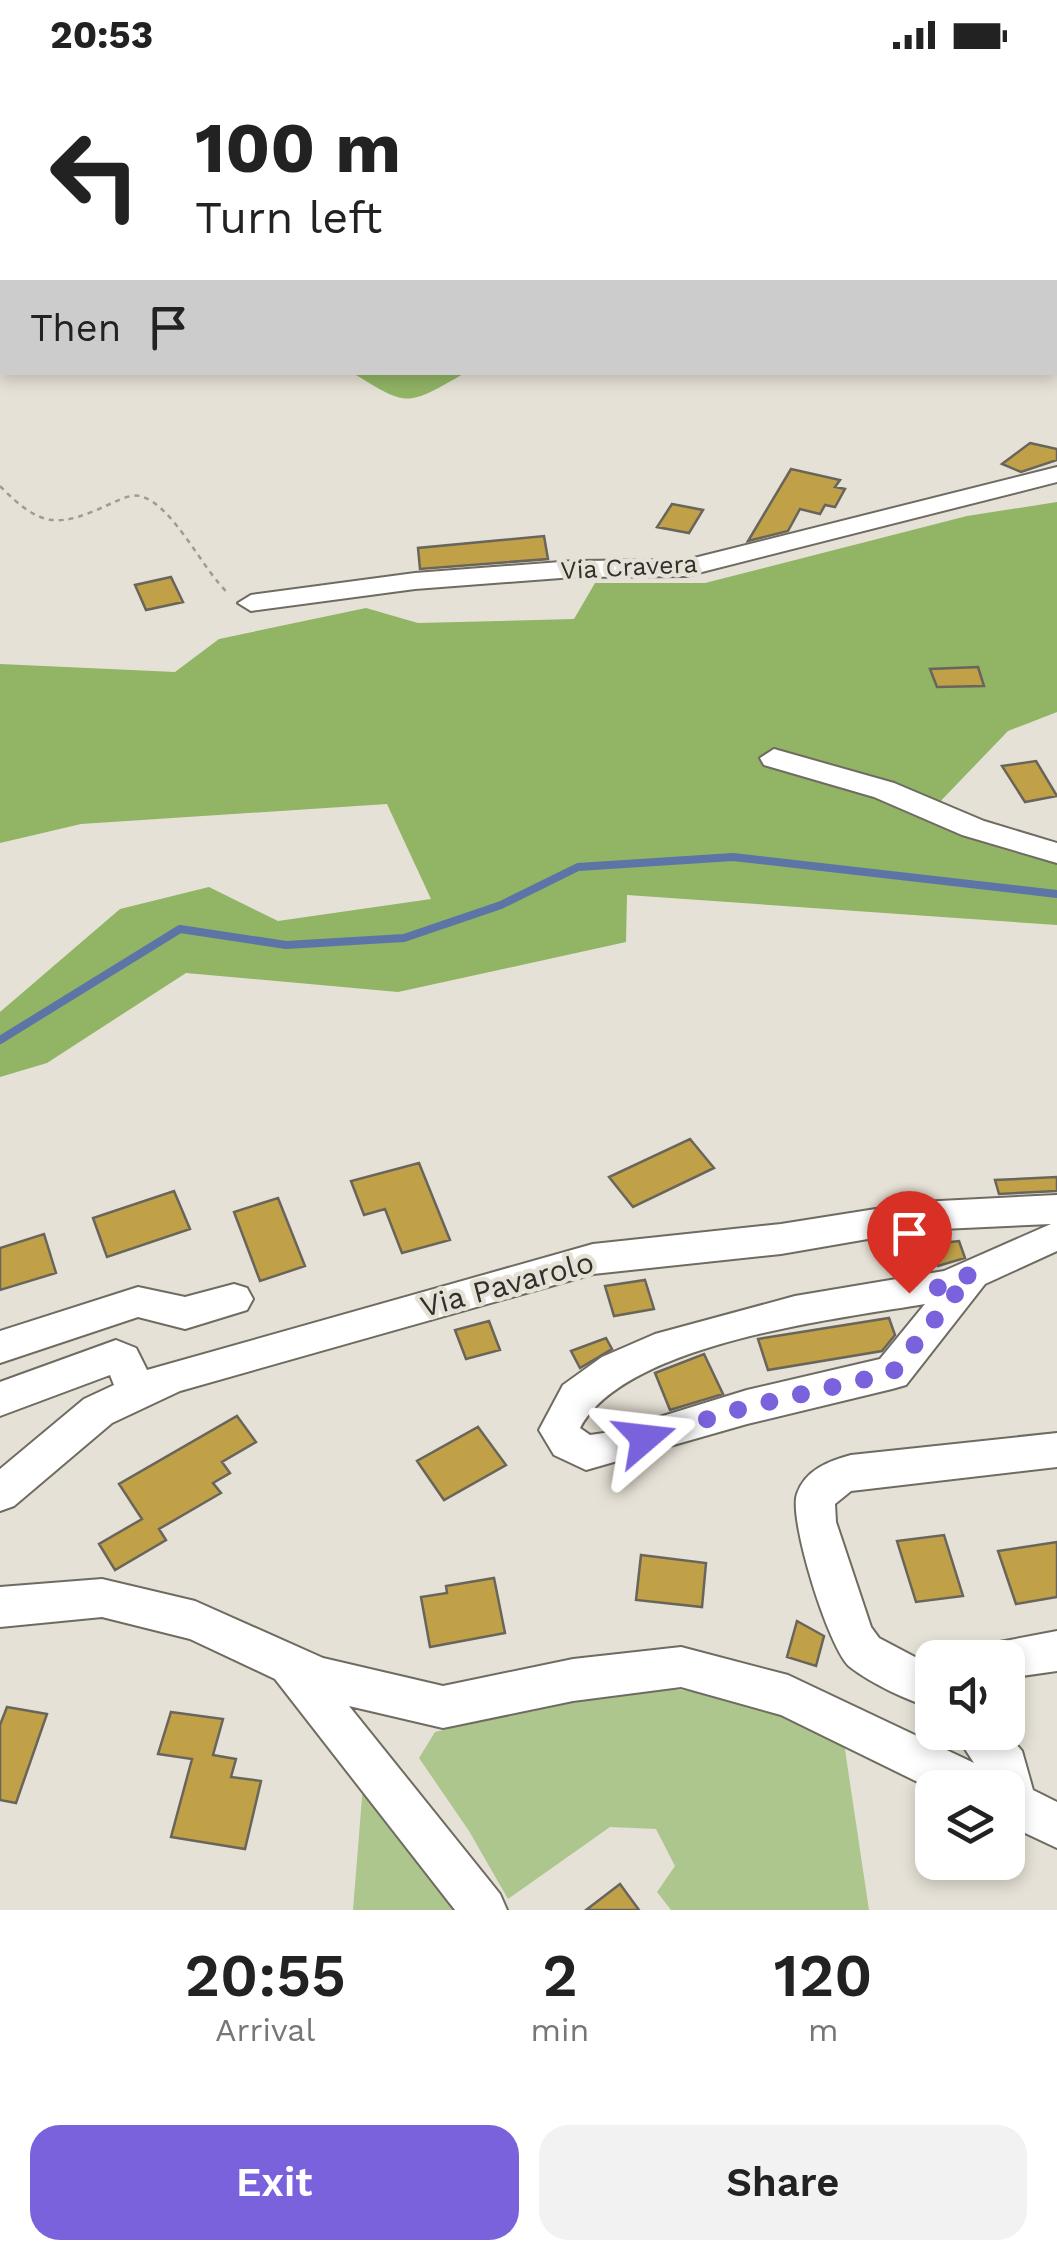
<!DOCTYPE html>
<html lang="en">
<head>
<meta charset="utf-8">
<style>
  :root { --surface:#fff; --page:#f2f2f2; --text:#222; --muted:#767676; --accent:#7b62dd }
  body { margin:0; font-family:"Work Sans",sans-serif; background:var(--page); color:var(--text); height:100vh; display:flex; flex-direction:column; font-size:38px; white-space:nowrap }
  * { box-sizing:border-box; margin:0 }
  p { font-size:32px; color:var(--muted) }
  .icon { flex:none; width:55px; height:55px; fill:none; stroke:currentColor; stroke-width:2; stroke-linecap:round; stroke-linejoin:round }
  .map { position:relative; height:1840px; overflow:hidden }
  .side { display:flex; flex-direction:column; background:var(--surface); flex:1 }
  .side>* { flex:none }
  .banner { position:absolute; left:0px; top:0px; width:1058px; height:305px; box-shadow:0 5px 15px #0003; background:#fff; color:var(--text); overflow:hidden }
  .fabs { position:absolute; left:915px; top:1570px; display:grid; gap:20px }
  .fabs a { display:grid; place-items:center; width:110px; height:110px; border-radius:20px; background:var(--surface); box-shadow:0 5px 15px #0003; font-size:50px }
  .pin { position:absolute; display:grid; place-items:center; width:85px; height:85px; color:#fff; margin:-102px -42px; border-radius:50% 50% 50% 0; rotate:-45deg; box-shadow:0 0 10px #0007 }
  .pin .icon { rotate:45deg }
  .me { position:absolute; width:110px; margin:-55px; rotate:73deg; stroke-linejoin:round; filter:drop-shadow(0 0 8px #0008) }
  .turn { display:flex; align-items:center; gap:35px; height:210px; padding:0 30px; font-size:45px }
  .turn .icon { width:130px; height:130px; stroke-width:2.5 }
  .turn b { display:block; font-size:70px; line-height:85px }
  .then { display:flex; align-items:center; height:95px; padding:0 30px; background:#0003; gap:20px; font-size:38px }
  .eta { display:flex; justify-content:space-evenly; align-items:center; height:170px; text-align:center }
  .eta b { font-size:60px; font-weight:600; line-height:70px }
  .cta { display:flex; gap:20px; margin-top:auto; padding:20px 30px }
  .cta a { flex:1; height:115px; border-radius:30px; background:var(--accent); color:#fff; font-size:40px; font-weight:600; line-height:115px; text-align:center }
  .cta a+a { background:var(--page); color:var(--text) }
  .status { display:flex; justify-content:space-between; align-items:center; height:70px; padding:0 50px; background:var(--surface); direction:ltr }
  .status svg { height:28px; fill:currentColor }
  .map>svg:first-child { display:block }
  .green { fill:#acc68e }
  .forest { fill:#91b465 }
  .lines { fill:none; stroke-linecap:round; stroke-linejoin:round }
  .stream { stroke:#5c75a6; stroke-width:8 }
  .building { fill:#c0a148; stroke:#69655b; stroke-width:2.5 }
  .minor-casing { stroke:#6f6b61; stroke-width:4 }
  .path { stroke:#9e9b92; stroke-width:2.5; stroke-dasharray:5 5; stroke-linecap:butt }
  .minor { fill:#fff; fill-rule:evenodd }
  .route { stroke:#7b62dd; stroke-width:18; stroke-dasharray:0 32.4 }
  .labels { text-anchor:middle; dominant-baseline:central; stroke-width:9; stroke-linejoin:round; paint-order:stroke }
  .far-street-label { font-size:25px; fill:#312f2b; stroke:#e6e1d6 }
  .street-label { font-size:30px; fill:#312f2b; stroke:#e6e1d6 }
</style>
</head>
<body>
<div class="status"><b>20:53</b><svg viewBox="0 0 49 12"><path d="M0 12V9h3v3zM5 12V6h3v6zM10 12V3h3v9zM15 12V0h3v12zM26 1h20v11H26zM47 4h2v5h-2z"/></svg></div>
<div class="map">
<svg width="1057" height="1840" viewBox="0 0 1057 1840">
  <rect width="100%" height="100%" fill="#e6e1d6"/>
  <!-- green -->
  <path class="green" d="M 661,1617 L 742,1629 L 844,1673 L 869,1840 L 671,1840 L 657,1822 L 675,1796 L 656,1759 L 610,1757 L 508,1829 L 469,1761 L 419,1688 L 435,1662 L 552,1634 Z
    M 364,1703 L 476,1840 L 353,1840 Z"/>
  <!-- forest -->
  <path class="forest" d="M 429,0 L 1031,0 L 1042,2 L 419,2 Z
    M 353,303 L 353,302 L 465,303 C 407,336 409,338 353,303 Z
    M 1057,432 L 1057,642 L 1008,661 L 933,739 L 949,756 L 1057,793 L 1057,855 L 627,825 L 626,872 L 398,922 L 186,903 L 47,993 L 0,1007 L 0,942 L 120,839 L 209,817 L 278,851 L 431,829 L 387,734 L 81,754 L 0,773 L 0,594 L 175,602 L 219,569 L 366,538 L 418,553 L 574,549 L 595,513 L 705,513 L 967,446 Z"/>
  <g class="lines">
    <!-- stream -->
    <path class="stream" d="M 0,970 L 180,859 L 286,875 L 404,868 L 501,835 L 578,797 L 733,787 L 1057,824"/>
  </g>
  <!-- building -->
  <path class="building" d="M 1030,373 L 1057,379 L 1057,390 L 1021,402 L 1002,394 Z
    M 791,399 L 840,410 L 835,417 L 845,419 L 835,437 L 825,435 L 820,444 L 800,439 L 788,461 L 748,471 Z
    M 672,434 L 703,440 L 689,463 L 657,457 Z
    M 544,466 L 548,489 L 420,499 L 418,478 Z
    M 171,507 L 183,532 L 146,540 L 135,515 Z
    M 978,597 L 984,616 L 937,617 L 930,599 Z
    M 1036,691 L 1057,726 L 1025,732 L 1002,696 Z
    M 690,1069 L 714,1098 L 633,1137 L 609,1107 Z
    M 419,1093 L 450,1170 L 402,1183 L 385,1139 L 364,1145 L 351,1111 Z
    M 1057,1107 L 1057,1121 L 999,1124 L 995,1110 Z
    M 174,1121 L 190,1159 L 107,1187 L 93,1148 Z
    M 278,1128 L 305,1196 L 260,1211 L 234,1142 Z
    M 44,1164 L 56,1203 L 0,1220 L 0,1178 Z
    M 959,1171 L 965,1188 L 938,1196 L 930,1174 Z
    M 645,1210 L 654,1239 L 614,1246 L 605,1216 Z
    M 889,1248 L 895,1265 L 882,1281 L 768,1300 L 758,1269 Z
    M 489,1251 L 500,1280 L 466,1289 L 455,1260 Z
    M 606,1268 L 612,1279 L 580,1298 L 571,1281 Z
    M 704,1284 L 723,1324 L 670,1340 L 655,1303 Z
    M 237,1346 L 256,1372 L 222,1392 L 230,1403 L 213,1413 L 221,1423 L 159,1459 L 166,1470 L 115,1500 L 99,1474 L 142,1449 L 119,1414 Z
    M 478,1357 L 506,1395 L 444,1430 L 417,1391 Z
    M 944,1465 L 963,1526 L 916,1532 L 897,1471 Z
    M 1057,1472 L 1057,1527 L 1016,1534 L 998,1481 Z
    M 641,1485 L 706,1493 L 702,1537 L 636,1530 Z
    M 494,1508 L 505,1563 L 430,1577 L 421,1527 L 447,1523 L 446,1516 Z
    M 797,1551 L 824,1566 L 816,1596 L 787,1587 Z
    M 7,1637 L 47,1644 L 16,1733 L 0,1730 L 0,1655 Z
    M 171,1642 L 223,1649 L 213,1685 L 236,1689 L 231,1707 L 261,1711 L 245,1779 L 171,1767 L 192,1689 L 158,1684 Z
    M 620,1814 L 639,1840 L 586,1840 Z"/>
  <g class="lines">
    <defs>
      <path id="minor" d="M 2,57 L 2,69 L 0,70 L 0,58 Z
        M 1057,397 L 1057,412 L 686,506 L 574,507 L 415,519 L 251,541 L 238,533 L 251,525 L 415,503 L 574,491 L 686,490 Z
        M 774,679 L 894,713 L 984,751 L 1057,773 L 1057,793 L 962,765 L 874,727 L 764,695 L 760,688 Z
        M 1057,1125 L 1057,1181 L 985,1214 L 906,1315 L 892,1319 L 747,1354 L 586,1400 L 554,1385 L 539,1360 L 563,1315 L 602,1287 L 655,1264 L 795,1226 L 944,1201 L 1051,1154 L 920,1160 L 781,1184 L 593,1204 L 180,1321 L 112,1353 L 14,1436 L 0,1441 L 0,1399 L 84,1329 L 114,1315 L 110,1305 L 0,1346 L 0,1312 L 116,1270 L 136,1278 L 147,1300 L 593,1174 L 781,1154 L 920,1132 ZM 925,1234 L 880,1289 L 747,1320 L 611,1362 L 590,1365 L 580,1358 C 625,1273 836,1249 925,1234 Z
        M 234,1214 L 247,1218 L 253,1229 L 247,1240 L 185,1259 L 138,1247 L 0,1293 L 0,1261 L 138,1217 L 185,1227 Z
        M 1057,1363 L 1057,1397 L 851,1421 L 835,1434 L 836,1452 L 871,1557 L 879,1568 L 932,1596 L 932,1638 C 907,1630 872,1614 850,1597 C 829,1580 788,1448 797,1424 C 805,1400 829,1391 851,1385 Z
        M 102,1509 L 195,1531 L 323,1588 L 443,1616 L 573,1589 L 681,1577 L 788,1605 L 974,1693 L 954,1662 L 1006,1662 L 1022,1681 L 1033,1720 L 1057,1732 L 1057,1778 L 1008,1755 L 1008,1718 L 932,1719 L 781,1645 L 681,1617 L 573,1631 L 443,1658 L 349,1636 L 500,1824 L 507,1840 L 455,1840 L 275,1609 L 190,1569 L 102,1547 L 0,1557 L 0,1517 Z
        M 1057,1561 L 1057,1601 L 1008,1608 L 1008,1588 L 983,1588 L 989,1574 Z"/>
    </defs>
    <!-- minor casing -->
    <use href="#minor" class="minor-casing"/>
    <!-- path -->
    <path class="path" d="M 0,416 C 41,458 58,458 110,434 C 119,430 130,424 140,426 C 173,434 203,501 229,524"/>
    <!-- minor -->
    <use href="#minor" class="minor"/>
  </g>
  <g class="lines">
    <!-- route -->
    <path class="route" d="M 645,1368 L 747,1337 L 892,1303 L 972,1203 L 951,1215 L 909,1223"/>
  </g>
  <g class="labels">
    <!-- far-street labels -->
    <g class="far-street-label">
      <text transform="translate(629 497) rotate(-3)">Via Cravera</text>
    </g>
    <!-- street labels -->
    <g class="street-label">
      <text transform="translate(507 1214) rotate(-15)">Via Pavarolo</text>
    </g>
  </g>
</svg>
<div class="fabs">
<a><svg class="icon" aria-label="sound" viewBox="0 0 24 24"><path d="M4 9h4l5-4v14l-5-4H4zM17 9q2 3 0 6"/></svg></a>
<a><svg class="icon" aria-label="layers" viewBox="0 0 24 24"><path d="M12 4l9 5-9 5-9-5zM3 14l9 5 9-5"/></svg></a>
</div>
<div class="pin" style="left:909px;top:1223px;background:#d93025"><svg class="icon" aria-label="arrive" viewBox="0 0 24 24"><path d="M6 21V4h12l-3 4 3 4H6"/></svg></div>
<svg class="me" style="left:645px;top:1368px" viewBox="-20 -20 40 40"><path d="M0-17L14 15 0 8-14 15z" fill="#7b62dd" stroke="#fff" stroke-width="4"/></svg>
<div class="banner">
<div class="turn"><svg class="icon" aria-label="left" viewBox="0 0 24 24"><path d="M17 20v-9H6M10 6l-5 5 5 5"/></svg><div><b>100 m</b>Turn left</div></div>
<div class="then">Then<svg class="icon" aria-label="arrive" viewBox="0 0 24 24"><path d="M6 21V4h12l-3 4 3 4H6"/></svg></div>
</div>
</div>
<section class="side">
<div class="eta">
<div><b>20:55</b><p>Arrival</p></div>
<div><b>2</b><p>min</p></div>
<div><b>120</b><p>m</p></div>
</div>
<div class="cta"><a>Exit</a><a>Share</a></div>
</section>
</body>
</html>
